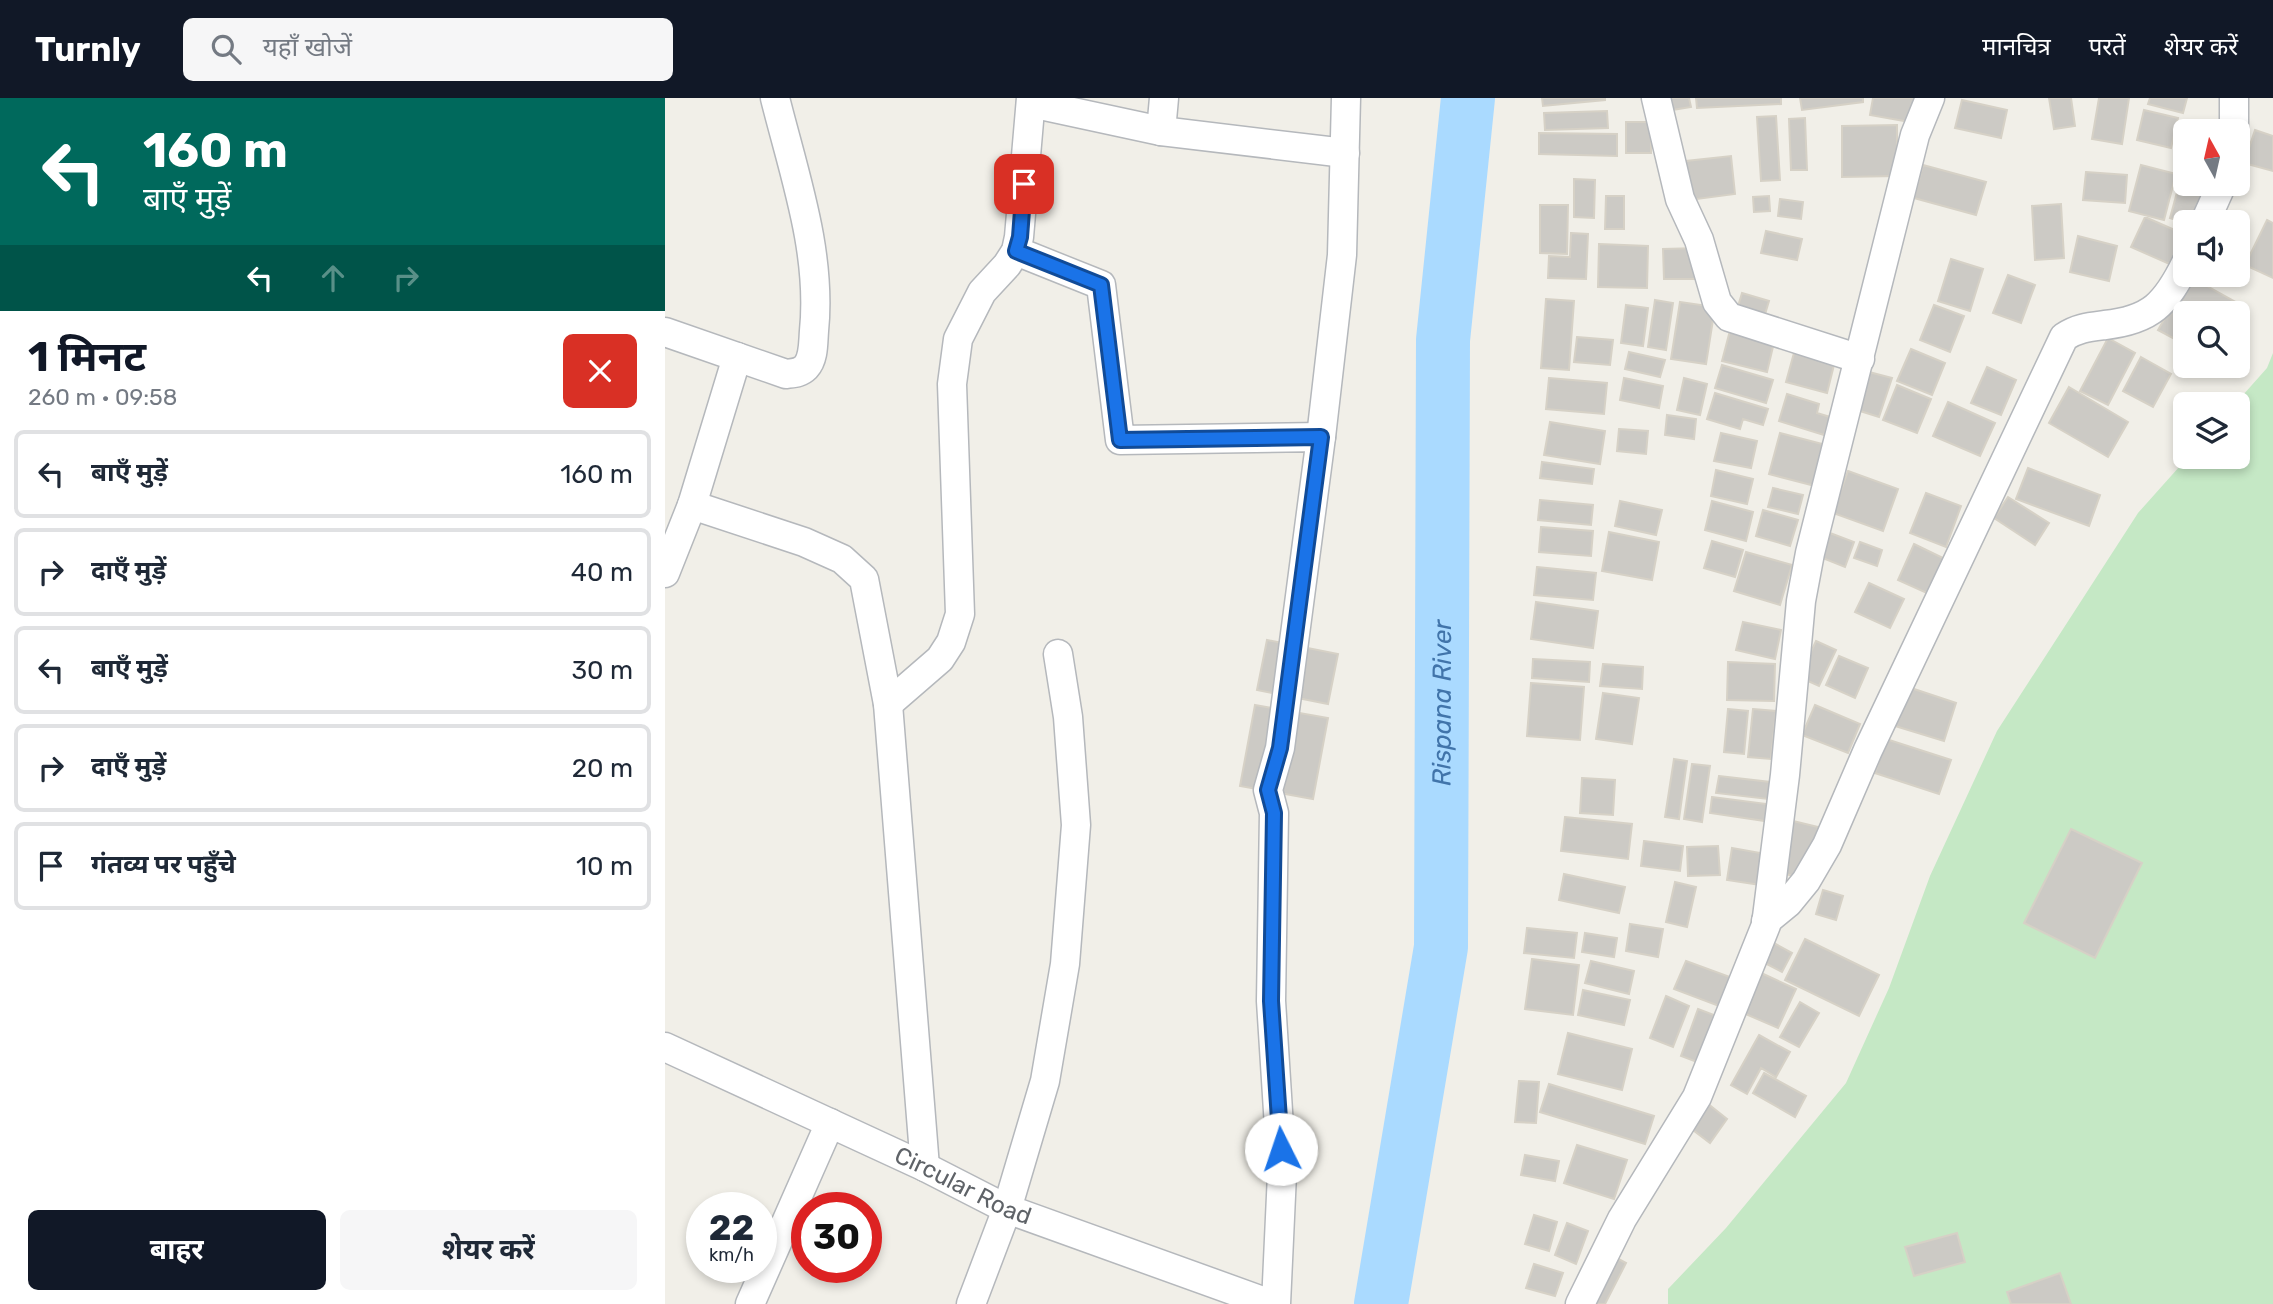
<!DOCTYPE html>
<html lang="hi">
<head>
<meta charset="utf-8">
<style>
  :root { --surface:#fff; --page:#f6f6f7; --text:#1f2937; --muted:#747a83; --line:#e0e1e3; --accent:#111827 }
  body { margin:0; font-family:Rubik,"Noto Sans Devanagari",sans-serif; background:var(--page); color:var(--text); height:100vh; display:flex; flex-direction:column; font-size:26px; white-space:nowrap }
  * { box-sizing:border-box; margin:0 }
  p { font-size:23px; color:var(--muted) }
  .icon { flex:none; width:38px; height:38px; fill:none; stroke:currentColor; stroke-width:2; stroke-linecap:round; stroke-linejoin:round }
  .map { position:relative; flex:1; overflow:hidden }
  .details { display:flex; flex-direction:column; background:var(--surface); width:665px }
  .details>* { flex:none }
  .banner { background:#00695c; color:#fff; overflow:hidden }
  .needle { width:46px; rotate:352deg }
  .controls { position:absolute; left:1508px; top:21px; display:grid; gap:14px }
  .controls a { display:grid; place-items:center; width:77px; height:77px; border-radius:10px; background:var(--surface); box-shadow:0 4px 10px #0003; font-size:35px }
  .speed { position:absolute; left:21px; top:1094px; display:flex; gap:14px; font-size:35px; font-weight:700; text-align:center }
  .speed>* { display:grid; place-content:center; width:91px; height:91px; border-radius:50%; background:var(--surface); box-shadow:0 4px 10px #0003; line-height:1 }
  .speed small { font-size:18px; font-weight:400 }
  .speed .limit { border:10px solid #d22; background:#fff; color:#111 }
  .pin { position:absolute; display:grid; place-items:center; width:60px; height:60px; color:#fff; margin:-30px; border-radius:14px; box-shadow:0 4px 10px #0006 }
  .me { position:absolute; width:77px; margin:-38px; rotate:356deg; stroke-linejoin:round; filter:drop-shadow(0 0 5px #0008) }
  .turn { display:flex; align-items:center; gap:24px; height:147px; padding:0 28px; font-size:32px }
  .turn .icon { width:91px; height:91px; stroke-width:2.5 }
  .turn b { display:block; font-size:49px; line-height:60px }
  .lanes { display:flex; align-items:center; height:66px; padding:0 28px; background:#0003; justify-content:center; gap:35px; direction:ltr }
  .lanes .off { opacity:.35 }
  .round { display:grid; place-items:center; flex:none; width:74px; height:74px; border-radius:10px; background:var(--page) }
  .head { display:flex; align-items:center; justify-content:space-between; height:119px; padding:0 28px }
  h1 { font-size:42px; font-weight:700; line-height:52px; color:var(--accent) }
  .primary-button { display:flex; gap:14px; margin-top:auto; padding:14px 28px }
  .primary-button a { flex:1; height:80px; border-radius:10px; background:var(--accent); color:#fff; font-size:28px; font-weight:700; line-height:80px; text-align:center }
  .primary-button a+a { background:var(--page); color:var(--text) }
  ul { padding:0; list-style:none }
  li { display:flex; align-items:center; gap:21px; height:88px; margin:0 14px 10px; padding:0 14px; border:4px solid var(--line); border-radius:10px }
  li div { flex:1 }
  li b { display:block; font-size:26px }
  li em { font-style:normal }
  header { display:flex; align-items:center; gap:42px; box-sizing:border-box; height:98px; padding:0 35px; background:var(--accent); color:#fff }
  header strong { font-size:33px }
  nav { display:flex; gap:38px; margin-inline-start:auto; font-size:24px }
  .search { width:490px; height:63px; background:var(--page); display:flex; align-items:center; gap:18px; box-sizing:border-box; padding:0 24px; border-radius:10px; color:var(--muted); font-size:26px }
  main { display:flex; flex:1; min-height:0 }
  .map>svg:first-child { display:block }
  .green { fill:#c5e8c5 }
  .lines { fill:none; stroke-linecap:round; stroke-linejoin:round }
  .river { stroke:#aadaff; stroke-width:54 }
  .building { fill:#cccac5; stroke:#d6d1c6; stroke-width:2 }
  .minor-casing { stroke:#b5b8bc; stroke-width:31 }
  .minor { stroke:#fff; stroke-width:28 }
  .route-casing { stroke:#114b97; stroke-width:18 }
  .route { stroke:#1a73e8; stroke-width:12 }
  .labels { text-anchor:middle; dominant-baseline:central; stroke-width:5; stroke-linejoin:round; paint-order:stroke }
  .street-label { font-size:24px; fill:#5f6368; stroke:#fff }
  .water-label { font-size:26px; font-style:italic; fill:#4174aa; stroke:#fff }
</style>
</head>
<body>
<header>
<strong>Turnly</strong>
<div class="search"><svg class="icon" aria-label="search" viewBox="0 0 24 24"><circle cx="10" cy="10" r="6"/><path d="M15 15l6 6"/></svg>यहाँ खोजें</div>
<nav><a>मानचित्र</a><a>परतें</a><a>शेयर करें</a></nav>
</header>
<main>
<section class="details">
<div class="banner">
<div class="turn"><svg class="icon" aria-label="left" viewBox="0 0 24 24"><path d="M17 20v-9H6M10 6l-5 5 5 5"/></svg><div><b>160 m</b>बाएँ मुड़ें</div></div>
<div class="lanes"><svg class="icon" aria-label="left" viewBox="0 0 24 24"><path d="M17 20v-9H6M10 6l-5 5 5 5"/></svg><svg class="icon off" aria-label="ahead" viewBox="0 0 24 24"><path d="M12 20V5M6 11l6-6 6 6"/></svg><svg class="icon off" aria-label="right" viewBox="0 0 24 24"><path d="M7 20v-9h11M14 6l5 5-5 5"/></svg></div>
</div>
<div class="head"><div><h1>1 मिनट</h1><p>260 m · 09:58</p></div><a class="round" style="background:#d93025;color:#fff"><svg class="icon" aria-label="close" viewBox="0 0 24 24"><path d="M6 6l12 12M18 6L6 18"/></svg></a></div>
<ul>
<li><svg class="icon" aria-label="left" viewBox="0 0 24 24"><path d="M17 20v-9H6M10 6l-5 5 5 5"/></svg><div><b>बाएँ मुड़ें</b></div><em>160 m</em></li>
<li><svg class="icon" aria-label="right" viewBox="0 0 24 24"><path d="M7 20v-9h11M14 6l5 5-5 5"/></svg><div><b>दाएँ मुड़ें</b></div><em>40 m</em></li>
<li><svg class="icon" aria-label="left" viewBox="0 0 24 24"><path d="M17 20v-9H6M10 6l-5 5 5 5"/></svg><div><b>बाएँ मुड़ें</b></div><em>30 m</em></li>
<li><svg class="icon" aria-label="right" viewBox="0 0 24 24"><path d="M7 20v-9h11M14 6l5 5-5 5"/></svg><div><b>दाएँ मुड़ें</b></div><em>20 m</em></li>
<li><svg class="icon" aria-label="arrive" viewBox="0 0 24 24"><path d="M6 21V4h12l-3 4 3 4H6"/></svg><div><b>गंतव्य पर पहुँचे</b></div><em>10 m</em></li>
</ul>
<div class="primary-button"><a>बाहर</a><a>शेयर करें</a></div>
</section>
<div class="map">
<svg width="1608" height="1206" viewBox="0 0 1608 1206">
  <rect width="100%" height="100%" fill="#f1efe8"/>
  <!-- green -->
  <path class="green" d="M 1608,255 L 1608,1206 L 1003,1206 L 1003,1191 L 1061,1130 L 1181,985 L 1224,890 L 1265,778 L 1332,633 L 1473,415 L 1523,359 L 1573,359 L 1573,306 L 1570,306 L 1602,270 Z"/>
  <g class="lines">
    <!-- river -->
    <path class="river" id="s1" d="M 716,1206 L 776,849 L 778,242 L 803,0"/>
  </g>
  <!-- building -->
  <path class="building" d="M 877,0 L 940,0 L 940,2 L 878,8 Z
    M 993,0 L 1024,0 L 1026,9 L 995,14 Z
    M 1031,0 L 1116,0 L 1116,6 L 1032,10 Z
    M 1135,0 L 1198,0 L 1198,4 L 1137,12 Z
    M 1208,0 L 1249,0 L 1245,24 L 1205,17 Z
    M 1384,0 L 1406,0 L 1410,28 L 1389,31 Z
    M 1434,0 L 1464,0 L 1457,46 L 1427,41 Z
    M 1485,0 L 1522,0 L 1518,15 L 1483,6 Z
    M 1297,2 L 1342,12 L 1336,40 L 1290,30 Z
    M 1479,12 L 1513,20 L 1506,50 L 1472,42 Z
    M 942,13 L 943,30 L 880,32 L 879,15 Z
    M 1111,18 L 1115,82 L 1096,83 L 1092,19 Z
    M 1140,20 L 1142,72 L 1126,72 L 1124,21 Z
    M 961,24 L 986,24 L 986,55 L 961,55 Z
    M 1521,24 L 1561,33 L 1521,33 L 1521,62 L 1512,60 Z
    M 1232,27 L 1232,78 L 1177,79 L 1177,28 Z
    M 1590,32 L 1608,38 L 1608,73 L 1579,65 Z
    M 874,35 L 952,36 L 952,58 L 874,56 Z
    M 1066,58 L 1070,96 L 1017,103 L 1012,64 Z
    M 1258,67 L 1321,84 L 1311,117 L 1249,100 Z
    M 1476,67 L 1511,76 L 1499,122 L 1464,113 Z
    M 1421,74 L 1462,77 L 1460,105 L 1418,102 Z
    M 1517,76 L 1521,77 L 1521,86 L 1539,86 L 1529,124 L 1521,125 L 1505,120 Z
    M 909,81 L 930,82 L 929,120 L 909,119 Z
    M 941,98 L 959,98 L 959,131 L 940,131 Z
    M 1104,98 L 1105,113 L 1089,114 L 1088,99 Z
    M 1115,101 L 1138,104 L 1136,121 L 1113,118 Z
    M 1396,106 L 1399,160 L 1370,162 L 1367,108 Z
    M 875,107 L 903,107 L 902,156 L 875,155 Z
    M 1480,119 L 1521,137 L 1521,143 L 1509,168 L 1466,149 Z
    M 1602,122 L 1608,125 L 1608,180 L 1580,167 Z
    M 1101,133 L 1137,141 L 1132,162 L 1096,155 Z
    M 906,135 L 923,136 L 921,181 L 883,180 L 884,158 L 905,159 Z
    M 1413,138 L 1452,148 L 1444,183 L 1405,174 Z
    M 934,146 L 983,148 L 982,190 L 933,189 Z
    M 1034,150 L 1035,181 L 999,181 L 998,151 Z
    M 1286,161 L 1318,171 L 1305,213 L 1273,203 Z
    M 1343,177 L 1370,187 L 1356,225 L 1328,215 Z
    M 1524,178 L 1574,206 L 1569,215 L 1521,215 L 1521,247 L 1493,232 Z
    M 1077,195 L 1104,203 L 1098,223 L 1071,215 Z
    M 881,201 L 909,203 L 904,272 L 876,270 Z
    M 990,202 L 1008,205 L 1001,252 L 983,249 Z
    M 1015,204 L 1050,209 L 1041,266 L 1006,261 Z
    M 961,207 L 983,210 L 978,248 L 956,245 Z
    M 1269,207 L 1299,218 L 1285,254 L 1255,242 Z
    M 1067,225 L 1111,236 L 1102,274 L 1057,263 Z
    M 912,239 L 948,242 L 945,267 L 909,264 Z
    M 1443,240 L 1470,255 L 1443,307 L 1415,293 Z
    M 1132,244 L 1172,255 L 1162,295 L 1121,284 Z
    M 1246,251 L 1280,265 L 1267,297 L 1232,283 Z
    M 964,254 L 1000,262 L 995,279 L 960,271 Z
    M 1476,259 L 1506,276 L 1488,309 L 1458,293 Z
    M 1057,267 L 1108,282 L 1101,305 L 1050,290 Z
    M 1322,269 L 1351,282 L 1336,317 L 1306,305 Z
    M 1204,274 L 1227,280 L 1214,319 L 1192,312 Z
    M 884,280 L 942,285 L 939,316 L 881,311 Z
    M 959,280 L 998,288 L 994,310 L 955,302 Z
    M 1019,280 L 1042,286 L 1035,317 L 1012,312 Z
    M 1232,287 L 1266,301 L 1252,335 L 1218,322 Z
    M 1404,289 L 1463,324 L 1443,359 L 1384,325 Z
    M 1050,295 L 1103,311 L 1098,327 L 1078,321 L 1075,331 L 1042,321 Z
    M 1122,296 L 1154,306 L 1152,315 L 1165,319 L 1159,337 L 1114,323 Z
    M 1283,304 L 1330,325 L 1315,358 L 1268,338 Z
    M 1002,317 L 1031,321 L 1029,341 L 1000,337 Z
    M 885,324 L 940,333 L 935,366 L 879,357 Z
    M 954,331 L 983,333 L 981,356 L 952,353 Z
    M 1056,335 L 1092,343 L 1086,370 L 1049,363 Z
    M 1115,335 L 1161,347 L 1150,388 L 1104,376 Z
    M 877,364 L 929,371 L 927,386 L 875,380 Z
    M 1363,370 L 1435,397 L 1424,428 L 1351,401 Z
    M 1051,372 L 1088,381 L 1082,406 L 1046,398 Z
    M 1183,373 L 1233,391 L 1218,433 L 1168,415 Z
    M 1108,390 L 1138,397 L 1133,416 L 1103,409 Z
    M 1261,395 L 1296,408 L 1281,449 L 1245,435 Z
    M 1343,399 L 1384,425 L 1370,447 L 1329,420 Z
    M 875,402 L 928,407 L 926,427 L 873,422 Z
    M 955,403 L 997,412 L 991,437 L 950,428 Z
    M 1047,403 L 1088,414 L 1081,443 L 1040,432 Z
    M 1098,412 L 1133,422 L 1125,448 L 1091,438 Z
    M 876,429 L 928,433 L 926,458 L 874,454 Z
    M 944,434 L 994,444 L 987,482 L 937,473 Z
    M 1165,435 L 1189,444 L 1180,469 L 1155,459 Z
    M 1047,443 L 1078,452 L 1070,479 L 1039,470 Z
    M 1195,444 L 1217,452 L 1212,468 L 1189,460 Z
    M 1249,446 L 1280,461 L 1264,496 L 1233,482 Z
    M 1081,454 L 1127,467 L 1115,507 L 1069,493 Z
    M 872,469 L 931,475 L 928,502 L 869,497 Z
    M 1204,485 L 1239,501 L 1225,530 L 1190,514 Z
    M 871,504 L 933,513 L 928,550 L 866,541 Z
    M 1078,524 L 1116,532 L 1110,561 L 1071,552 Z
    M 602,542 L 673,556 L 663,606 L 592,592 Z
    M 1151,543 L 1171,552 L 1154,588 L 1134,579 Z
    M 1174,558 L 1203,570 L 1190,600 L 1161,587 Z
    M 868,561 L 925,564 L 924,584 L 867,580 Z
    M 1063,564 L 1110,566 L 1109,603 L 1062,602 Z
    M 938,566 L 978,569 L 977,591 L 935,588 Z
    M 866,585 L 919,589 L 915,642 L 862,638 Z
    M 1240,588 L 1291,605 L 1279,643 L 1227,627 Z
    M 938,595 L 974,600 L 967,646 L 931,641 Z
    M 590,607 L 663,620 L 648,701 L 575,688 Z
    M 1150,607 L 1195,626 L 1183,655 L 1137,637 Z
    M 1063,611 L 1083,613 L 1079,656 L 1059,654 Z
    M 1088,611 L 1111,613 L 1106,661 L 1083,659 Z
    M 1221,641 L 1286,662 L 1274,696 L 1210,675 Z
    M 1009,661 L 1022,663 L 1014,721 L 1000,719 Z
    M 1027,666 L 1045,668 L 1037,724 L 1019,721 Z
    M 1054,678 L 1105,684 L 1103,701 L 1051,695 Z
    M 917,680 L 950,682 L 948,717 L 915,715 Z
    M 1047,699 L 1102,706 L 1100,723 L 1045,715 Z
    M 900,719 L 967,726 L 963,761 L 896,753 Z
    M 1124,722 L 1153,729 L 1141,781 L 1112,774 Z
    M 1406,731 L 1477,765 L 1430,860 L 1359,825 Z
    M 979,743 L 1018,748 L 1015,773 L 976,768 Z
    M 1053,748 L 1055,777 L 1023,778 L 1022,749 Z
    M 1067,750 L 1101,756 L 1096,787 L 1062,782 Z
    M 899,776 L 960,789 L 954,815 L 894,802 Z
    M 1010,784 L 1031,789 L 1022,829 L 1001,824 Z
    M 1158,792 L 1178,798 L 1171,822 L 1151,816 Z
    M 965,826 L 998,831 L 993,859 L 961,853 Z
    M 862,830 L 912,835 L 909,860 L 859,855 Z
    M 920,835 L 952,840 L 949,859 L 917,854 Z
    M 1140,841 L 1214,877 L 1194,918 L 1120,882 Z
    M 1107,844 L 1127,855 L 1117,874 L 1096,863 Z
    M 867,861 L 914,867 L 908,917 L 860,911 Z
    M 926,863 L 969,873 L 964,896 L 920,885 Z
    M 1021,863 L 1065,879 L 1054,908 L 1009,891 Z
    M 1094,874 L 1131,891 L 1113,930 L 1076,914 Z
    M 918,892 L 965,902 L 959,927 L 913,917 Z
    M 1001,898 L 1024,908 L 1008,949 L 985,940 Z
    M 1135,904 L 1154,915 L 1134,949 L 1115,939 Z
    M 1033,911 L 1049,917 L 1032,964 L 1016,958 Z
    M 903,935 L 967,951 L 957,992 L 893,976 Z
    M 1094,937 L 1125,954 L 1111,979 L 1096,970 L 1082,996 L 1066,987 Z
    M 1099,975 L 1141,998 L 1130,1019 L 1088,995 Z
    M 854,983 L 874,984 L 871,1025 L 850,1024 Z
    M 884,986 L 989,1018 L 980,1046 L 875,1014 Z
    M 1042,1005 L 1062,1021 L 1045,1045 L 1024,1029 Z
    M 912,1047 L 962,1062 L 949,1101 L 899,1085 Z
    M 860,1057 L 894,1063 L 890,1083 L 856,1077 Z
    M 869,1117 L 892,1124 L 884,1153 L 860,1146 Z
    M 902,1125 L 923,1133 L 911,1166 L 890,1157 Z
    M 1292,1135 L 1300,1164 L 1249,1178 L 1240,1149 Z
    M 946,1157 L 961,1165 L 940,1206 L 920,1206 Z
    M 869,1166 L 898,1175 L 890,1198 L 861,1190 Z
    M 1395,1175 L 1406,1206 L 1346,1206 L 1342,1194 Z"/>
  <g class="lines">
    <defs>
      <g id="minor">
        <path d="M 991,0 L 1015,101 L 1034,142 L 1052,204 L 1064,219 L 1195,261"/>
        <path d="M 1569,0 L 1569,33"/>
        <path d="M 366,5 L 496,33 L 680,55"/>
        <path d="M 496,33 L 499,0"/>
        <path d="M 1540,124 L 1557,86"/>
        <path d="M 351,153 L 436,187 L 455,342 L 656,339 L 615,650 L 603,692 L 609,715 L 606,903 L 617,1076 L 611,1206"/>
        <path d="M 0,234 L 121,276 C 129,275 135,275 141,269 C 149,260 148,245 149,233 C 157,154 129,76 110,0"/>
        <path d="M 656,339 L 677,157 L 681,0"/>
        <path d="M 27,407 L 139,444 L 177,461 L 199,481 L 223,606 L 260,1069"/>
        <path d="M 0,475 L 27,407 L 72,259"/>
        <path d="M 223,606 L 275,561 L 286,544 L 295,516 L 287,286 L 293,241 L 317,194 L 342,167 L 351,153 L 354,139 L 366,0"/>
        <path d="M 1101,823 L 1123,805 L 1141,783 L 1162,747 L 1203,652 L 1399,239 C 1412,230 1424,229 1440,227 C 1486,222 1501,206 1521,165"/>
        <path id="s2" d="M 0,949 L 260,1069 L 342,1111 L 606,1206"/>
        <path d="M 85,1206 L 165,1025"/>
        <path d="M 306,1206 L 342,1111 L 380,983 L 400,866 L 411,727 L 403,619 L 393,556"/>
        <path d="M 915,1206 L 957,1121 L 1032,999 L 1101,827 L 1120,677 L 1136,503 L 1145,455 L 1250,37 L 1265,0"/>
      </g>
    </defs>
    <!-- minor casing -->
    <use href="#minor" class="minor-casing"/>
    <!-- minor -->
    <use href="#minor" class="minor"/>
  </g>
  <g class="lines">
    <defs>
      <path id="route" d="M 359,86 L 355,139 L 351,153 L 436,187 L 455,342 L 656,339 L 615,650 L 603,692 L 609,715 L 606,903 L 616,1051"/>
    </defs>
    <!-- route casing -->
    <use href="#route" class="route-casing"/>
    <!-- route -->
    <use href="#route" class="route"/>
  </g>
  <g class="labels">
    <!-- street labels -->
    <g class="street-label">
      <text stroke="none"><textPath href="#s2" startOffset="329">Circular Road</textPath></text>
    </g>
    <!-- water labels -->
    <g class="water-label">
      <text stroke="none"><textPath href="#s1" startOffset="606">Rispana River</textPath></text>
    </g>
  </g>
</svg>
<div class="controls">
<a><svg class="needle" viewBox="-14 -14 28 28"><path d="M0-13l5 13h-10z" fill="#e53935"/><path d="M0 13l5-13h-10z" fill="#747a83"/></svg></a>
<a><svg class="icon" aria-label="sound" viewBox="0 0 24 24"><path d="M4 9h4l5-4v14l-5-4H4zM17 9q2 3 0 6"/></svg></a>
<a><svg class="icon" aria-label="search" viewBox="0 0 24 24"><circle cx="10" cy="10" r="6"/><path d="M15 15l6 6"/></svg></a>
<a><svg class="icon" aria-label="layers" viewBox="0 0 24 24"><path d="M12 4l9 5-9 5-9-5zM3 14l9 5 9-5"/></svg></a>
</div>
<div class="speed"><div>22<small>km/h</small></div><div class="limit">30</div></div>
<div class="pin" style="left:359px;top:86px;background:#d93025"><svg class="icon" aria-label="arrive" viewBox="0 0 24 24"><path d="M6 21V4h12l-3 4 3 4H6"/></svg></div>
<svg class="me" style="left:616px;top:1051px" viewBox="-20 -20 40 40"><circle r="19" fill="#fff"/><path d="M0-13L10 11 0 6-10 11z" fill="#1a73e8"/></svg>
</div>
</main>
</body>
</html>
